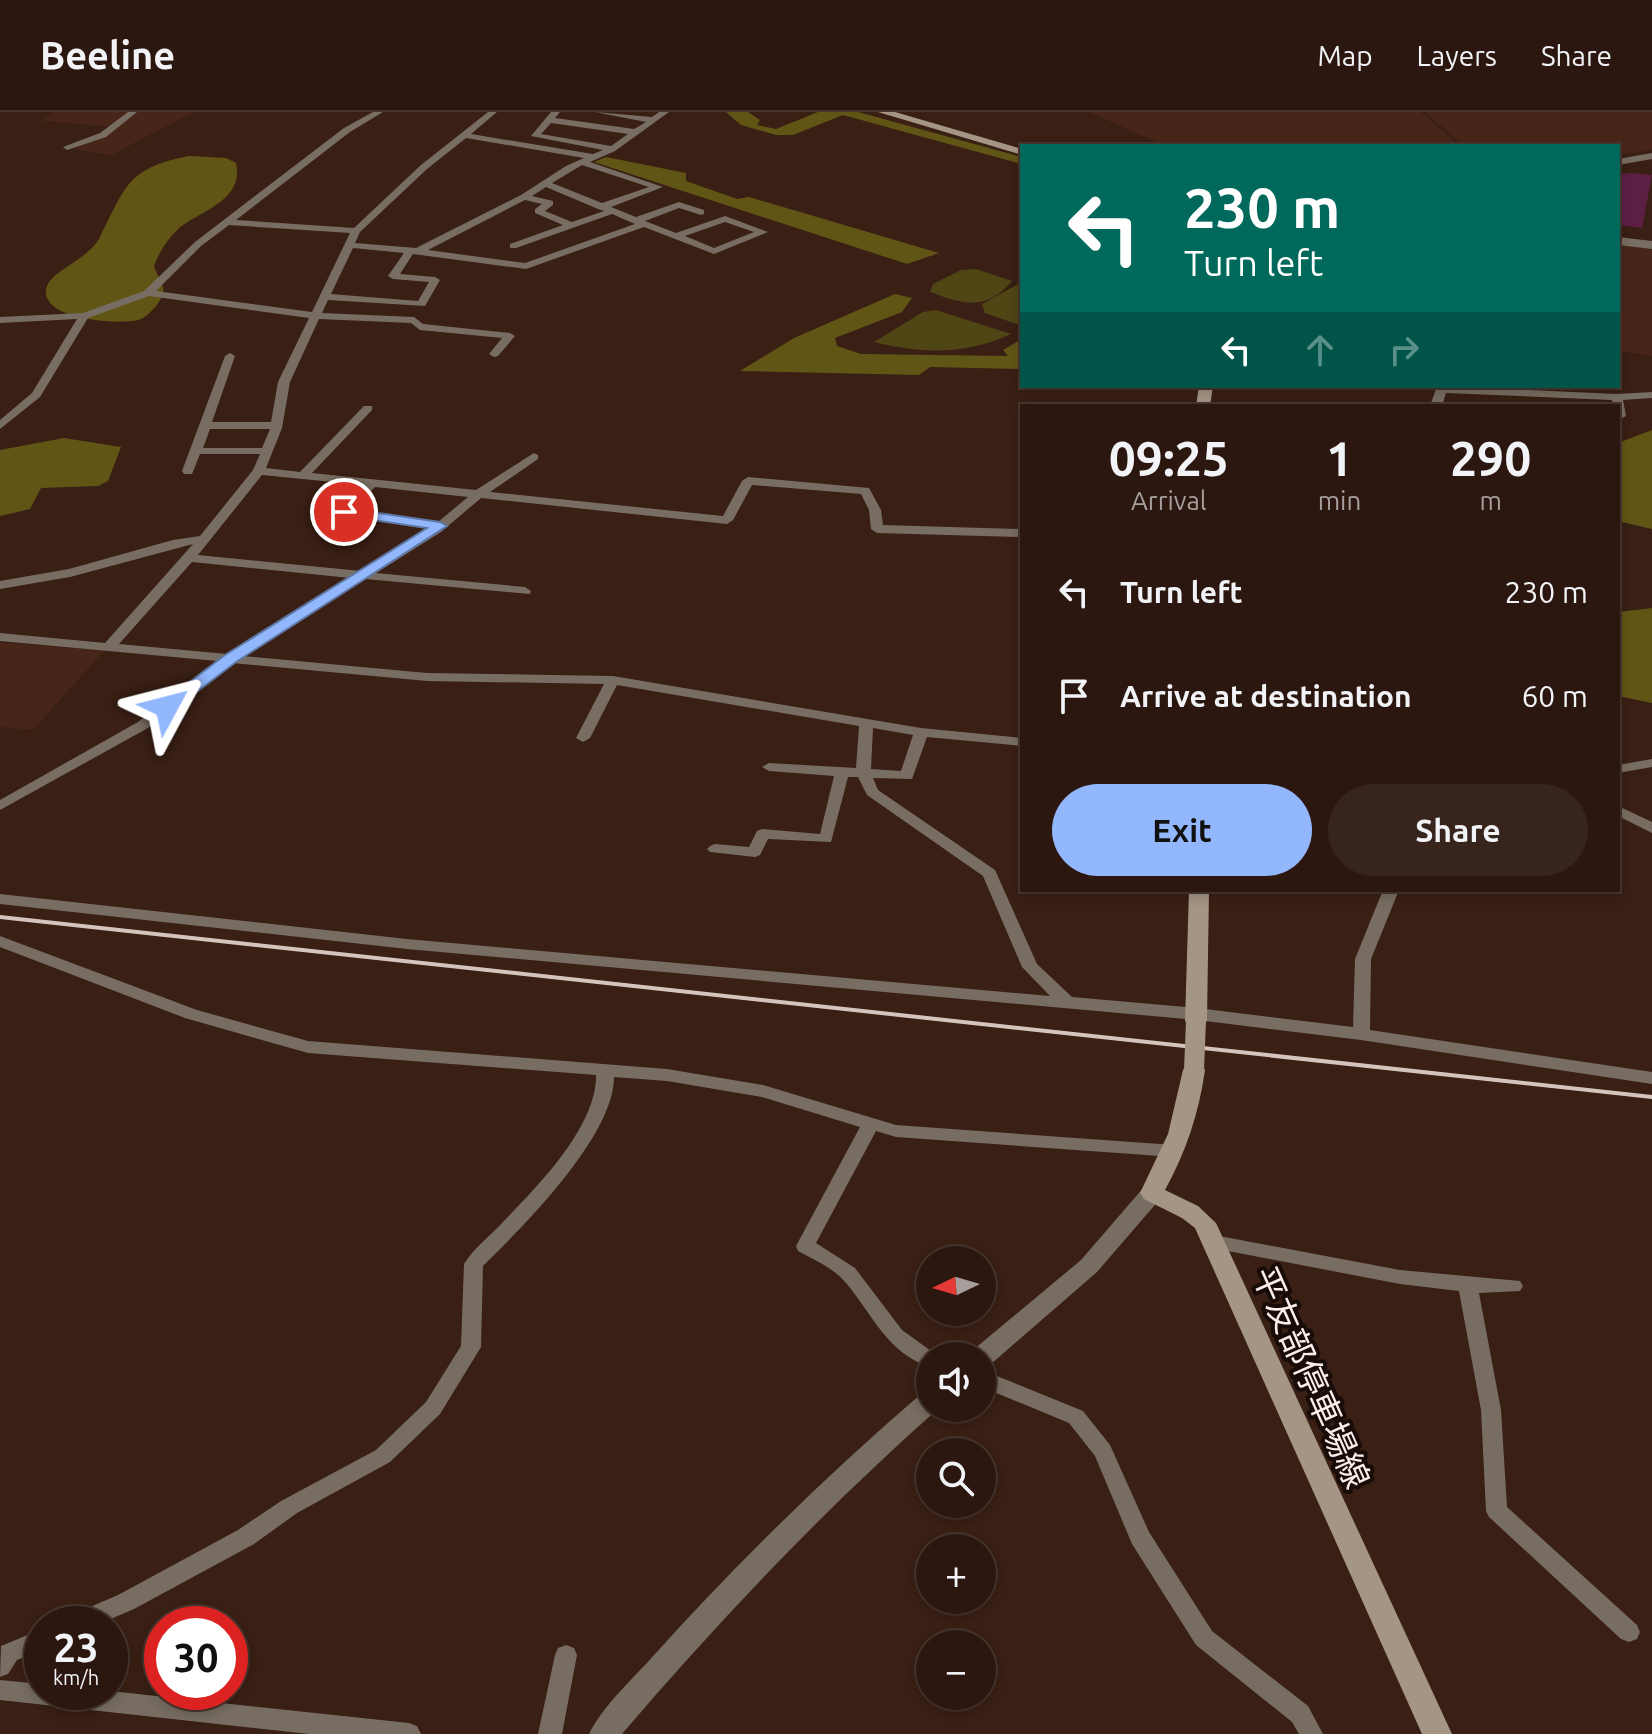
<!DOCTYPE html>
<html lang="en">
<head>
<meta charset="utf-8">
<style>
  :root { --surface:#2b170f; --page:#37241d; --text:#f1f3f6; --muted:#a69f9e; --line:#47362f; --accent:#92b7fd }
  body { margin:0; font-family:Ubuntu,"Noto Sans JP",sans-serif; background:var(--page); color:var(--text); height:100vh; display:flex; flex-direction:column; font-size:30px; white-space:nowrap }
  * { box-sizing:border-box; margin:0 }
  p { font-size:26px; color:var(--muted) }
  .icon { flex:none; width:44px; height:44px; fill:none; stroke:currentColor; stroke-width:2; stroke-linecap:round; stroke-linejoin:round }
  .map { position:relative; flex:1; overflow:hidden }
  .drawer { position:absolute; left:1020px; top:292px; width:600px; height:488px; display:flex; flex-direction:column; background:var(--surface); border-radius:0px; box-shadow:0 4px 12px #0003,0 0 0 2px var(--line) }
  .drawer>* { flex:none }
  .banner { position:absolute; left:1020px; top:32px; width:600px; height:244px; border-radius:0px; box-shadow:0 4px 12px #0003,0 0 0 2px var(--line); background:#00695c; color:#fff; overflow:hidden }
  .needle { width:52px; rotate:265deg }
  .buttons { position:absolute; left:916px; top:1134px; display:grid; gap:16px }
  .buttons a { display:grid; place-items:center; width:80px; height:80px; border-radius:50%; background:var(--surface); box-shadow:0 4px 12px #0003,0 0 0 2px var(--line); font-size:40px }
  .speed { position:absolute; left:24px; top:1494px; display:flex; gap:16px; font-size:40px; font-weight:700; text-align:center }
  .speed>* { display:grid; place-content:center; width:104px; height:104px; border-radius:50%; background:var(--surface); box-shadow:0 4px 12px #0003,0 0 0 2px var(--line); line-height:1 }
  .speed small { font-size:20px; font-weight:400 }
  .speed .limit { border:12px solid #d22; background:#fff; color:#111 }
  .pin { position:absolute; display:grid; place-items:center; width:68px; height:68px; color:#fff; margin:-34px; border:4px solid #fff; border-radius:50%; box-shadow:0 2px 8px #0007 }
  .me { position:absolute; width:88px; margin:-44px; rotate:52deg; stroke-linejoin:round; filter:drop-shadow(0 0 6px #0008) }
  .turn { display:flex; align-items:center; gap:28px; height:168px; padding:0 32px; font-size:36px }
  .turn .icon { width:104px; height:104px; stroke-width:2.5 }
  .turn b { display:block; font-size:56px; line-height:68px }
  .lanes { display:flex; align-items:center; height:76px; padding:0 32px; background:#0003; justify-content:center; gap:40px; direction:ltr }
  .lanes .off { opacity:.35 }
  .eta { display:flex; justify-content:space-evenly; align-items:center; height:136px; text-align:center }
  .eta b { font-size:48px; font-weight:600; line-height:56px }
  .button { display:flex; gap:16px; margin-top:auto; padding:16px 32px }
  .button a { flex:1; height:92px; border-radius:48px; background:var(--accent); color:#111; font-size:32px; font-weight:600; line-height:92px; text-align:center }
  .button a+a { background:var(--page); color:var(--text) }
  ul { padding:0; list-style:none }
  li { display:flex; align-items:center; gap:24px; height:104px; padding:0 32px }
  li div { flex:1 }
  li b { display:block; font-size:30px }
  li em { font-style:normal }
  header { display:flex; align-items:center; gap:48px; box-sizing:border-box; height:112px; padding:0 40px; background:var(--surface); border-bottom:2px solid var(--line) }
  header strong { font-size:38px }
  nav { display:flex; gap:44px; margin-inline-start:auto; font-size:28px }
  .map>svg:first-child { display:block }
  .built { fill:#472619 }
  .green { fill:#4f4515 }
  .forest { fill:#615516 }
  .water { fill:#5c1e43 }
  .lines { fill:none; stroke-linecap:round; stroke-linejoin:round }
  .minor { fill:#776d62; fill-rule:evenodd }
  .tertiary { fill:#776d62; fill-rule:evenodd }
  .secondary { fill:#a49584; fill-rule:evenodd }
  .rail { stroke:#d5c4be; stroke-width:4 }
  .secondary-bridge { stroke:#a49584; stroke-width:20 }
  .route { fill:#92b7fd; stroke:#5f77a4; stroke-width:2 }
  .labels { text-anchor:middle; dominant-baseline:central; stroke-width:8; stroke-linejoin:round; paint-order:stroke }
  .near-street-label { font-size:34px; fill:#fdeee9; stroke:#180c08 }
</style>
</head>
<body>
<header>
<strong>Beeline</strong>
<nav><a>Map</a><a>Layers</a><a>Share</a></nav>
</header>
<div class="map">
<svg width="1652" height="1622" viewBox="0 0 1652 1622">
  <rect width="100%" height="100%" fill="#391f14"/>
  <!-- built -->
  <path class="built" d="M 54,0 L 194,0 L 111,43 L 70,36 L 114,15 L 43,9 Z
    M 1089,0 L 1421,0 L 1460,34 L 1166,34 Z
    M 1425,0 L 1652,0 L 1652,38 L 1618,43 L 1618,34 L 1464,34 Z
    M 1618,132 L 1652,136 L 1652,244 L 1618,239 Z
    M 0,531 L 105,538 L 33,618 L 0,615 Z"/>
  <!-- green -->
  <path class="green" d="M 961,158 L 976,157 L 1012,169 C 986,200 962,192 930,180 L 933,172 Z
    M 1022,170 L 1022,214 L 985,201 L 982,192 Z
    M 936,198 L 1011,222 C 967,243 921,242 874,230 L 923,200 Z"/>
  <!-- forest -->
  <path class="forest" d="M 726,0 L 748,0 L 760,8 L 757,13 L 776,17 L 818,0 L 858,0 L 1022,45 L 1022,52 L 843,3 L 793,23 L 776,23 L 741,13 Z
    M 189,44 L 226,46 L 236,51 C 244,86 206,97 183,113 C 170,123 160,138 154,154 C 156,161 162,169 163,176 C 165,182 160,188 157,193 C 152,198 146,206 138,208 C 119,213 35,208 47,174 C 53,158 89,147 100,125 C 126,74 127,56 189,44 Z
    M 606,45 L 686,61 L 686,69 L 737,87 L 749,85 L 939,141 L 907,152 L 594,50 Z
    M 895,182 L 912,186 L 902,200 L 835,226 L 837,234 L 861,242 L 1008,244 L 1003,238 L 1022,227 L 1022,257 L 930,255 L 919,263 L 740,259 L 794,226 Z
    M 1652,318 L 1652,417 L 1618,409 L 1618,331 Z
    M 64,326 L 121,335 L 108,369 L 98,374 L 41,376 L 30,397 L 0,404 L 0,338 Z
    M 1652,496 L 1652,591 L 1618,584 L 1618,500 Z"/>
  <!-- water -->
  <path class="water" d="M 1629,61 L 1652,63 L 1642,116 L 1618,113 L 1618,62 Z"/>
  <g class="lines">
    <!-- minor -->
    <path class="minor" d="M 128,0 L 137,0 L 106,25 L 67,38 L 63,35 L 100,21 Z
      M 373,0 L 383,0 L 350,20 L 236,108 L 354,116 L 421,53 L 488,0 L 497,0 L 471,22 L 593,42 L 603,38 L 531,24 L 551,0 L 560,0 L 555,6 L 634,17 L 646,10 L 595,0 L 652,5 L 659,0 L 669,0 L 615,39 L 590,50 L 663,75 L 611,95 L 636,105 L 679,90 L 704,98 L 704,102 L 701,103 L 679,96 L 645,109 L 676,121 L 725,104 L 768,120 L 714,142 L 644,115 L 526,157 L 413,142 L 400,162 L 435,165 L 440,168 L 425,194 L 328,188 L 322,201 L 414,205 L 423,212 L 510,221 L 515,224 L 498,244 L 494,245 L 489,242 L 502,226 L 420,218 L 411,211 L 319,207 L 290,270 L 282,316 L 266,356 L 300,360 L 364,294 L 372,294 L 372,298 L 312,361 L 476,378 L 534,341 L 538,343 L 538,347 L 490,380 L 723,404 L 742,369 L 748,365 L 869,376 L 881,398 L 883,413 L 1022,417 L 1022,425 L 877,421 L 871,417 L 869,398 L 861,382 L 752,373 L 733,408 L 727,412 L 481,386 L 441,420 L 376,461 L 525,475 L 531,479 L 530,482 L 365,467 L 243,544 L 427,561 L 613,564 L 921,616 L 1022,626 L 1022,634 L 927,625 L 912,667 L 873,666 L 878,678 L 995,758 L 1037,852 L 1072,885 L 1197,896 L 1353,915 L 1355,847 L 1383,778 L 1399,778 L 1371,847 L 1370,918 L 1652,960 L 1652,972 L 1361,928 L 1197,908 L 407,837 L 0,792 L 0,782 L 407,827 L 1050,884 L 1022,855 L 983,764 L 867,683 L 858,665 L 848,665 L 831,730 L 768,727 L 760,743 L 755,745 L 710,740 L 707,737 L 710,734 L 715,732 L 749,735 L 757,719 L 762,717 L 820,722 L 834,664 L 769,659 L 762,655 L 769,651 L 856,656 L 859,614 L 617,573 L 590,626 L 583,630 L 576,626 L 604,572 L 427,569 L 232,551 L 148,616 L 0,698 L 0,688 L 138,610 L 217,549 L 0,529 L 0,521 L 105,531 L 193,432 L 70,465 L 0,477 L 0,469 L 69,457 L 173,428 L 200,424 L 253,358 L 260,342 L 200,342 L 192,362 L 184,362 L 182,359 L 225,244 L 230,241 L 235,244 L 212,310 L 271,310 L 278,270 L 309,206 L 149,184 L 88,206 L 40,285 L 0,317 L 0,308 L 32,281 L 77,207 L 0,211 L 0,205 L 83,201 L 144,179 L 195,130 L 344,16 ZM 551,11 L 628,22 L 611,34 L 541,22 ZM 466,26 L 584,46 L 566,54 L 521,83 L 416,136 L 355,131 L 360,120 L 427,57 ZM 582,53 L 649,75 L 602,91 L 552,71 ZM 546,75 L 598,97 L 604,99 L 572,110 L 545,99 L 553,93 L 553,89 L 532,84 ZM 525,88 L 542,92 L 535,97 L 535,101 L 563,113 L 510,132 L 510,136 L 516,136 L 612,102 L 635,112 L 525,151 L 428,138 ZM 725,110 L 754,120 L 714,136 L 685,124 ZM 229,113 L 350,121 L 312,200 L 156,179 L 201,134 ZM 353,136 L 404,141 L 388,164 L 393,167 L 429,170 L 418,189 L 331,182 ZM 210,317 L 270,317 L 262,336 L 203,336 ZM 262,363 L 363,373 L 325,413 L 325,419 L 333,419 L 347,404 L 430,416 L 361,459 L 198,443 ZM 375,375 L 468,385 L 438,410 L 353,398 ZM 192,450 L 350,466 L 227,542 L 119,532 ZM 873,616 L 913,623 L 901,659 L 871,657 Z
      M 1437,274 L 1617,282 L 1652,280 L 1652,286 L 1623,288 L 1626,304 L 1620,307 L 1618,294 L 1613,294 L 1612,288 L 1446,281 L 1442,294 L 1430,294 Z
      M 1652,647 L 1652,655 L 1618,661 L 1618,653 Z
      M 1618,694 L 1652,710 L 1652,721 L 1618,704 Z
      M 0,824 L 197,898 L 308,929 L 667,957 L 763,973 L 896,1013 L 1174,1033 L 1180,1034 L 1183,1039 L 1180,1044 L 1174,1045 L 896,1025 L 876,1019 L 816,1131 L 855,1156 L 902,1218 L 938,1244 L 930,1244 L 930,1255 C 887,1241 873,1203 846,1171 C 834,1156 814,1148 798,1139 L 796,1134 L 860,1015 L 762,985 L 667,969 L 614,965 C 614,1024 524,1114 483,1154 L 481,1235 L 440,1302 L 390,1350 L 297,1401 L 254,1432 L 134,1497 L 99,1512 L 64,1512 L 67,1505 L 118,1483 L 238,1418 L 281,1389 L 376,1338 L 426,1290 L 461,1234 L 464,1152 C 473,1137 490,1124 502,1111 C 536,1076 597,1015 596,963 L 308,941 L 185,906 L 0,835 Z
      M 1214,1123 L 1400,1158 L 1520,1169 L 1523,1174 L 1520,1179 L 1479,1181 L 1501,1298 L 1507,1395 L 1637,1513 L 1640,1520 L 1637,1527 L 1629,1530 L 1621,1527 L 1489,1405 L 1486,1399 L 1481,1298 L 1459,1179 L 1400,1172 L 1207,1135 L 1205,1130 L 1207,1125 Z
      M 982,1258 L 1083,1299 L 1110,1333 L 1149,1420 L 1212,1519 L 1308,1594 L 1323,1622 L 1299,1622 L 1292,1610 L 1196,1533 L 1132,1432 L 1095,1344 L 1069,1311 L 982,1275 Z
      M 42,1517 L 42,1538 L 17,1548 L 8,1562 L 0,1565 L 1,1534 Z
      M 566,1533 L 574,1536 L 577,1543 L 562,1622 L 538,1622 L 555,1543 L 558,1536 Z
      M 0,1568 L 42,1572 L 42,1580 L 110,1579 L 409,1611 L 417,1614 L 421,1622 L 309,1622 L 0,1588 Z"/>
    <!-- tertiary -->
    <path class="tertiary" d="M 1652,41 L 1652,47 L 1618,53 L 1618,47 Z
      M 1618,125 L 1652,129 L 1652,137 L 1618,133 Z
      M 1152,1073 L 1160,1075 L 1164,1081 L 1160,1087 L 1097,1160 L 991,1252 L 982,1255 L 982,1244 L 970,1244 L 973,1238 L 1081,1148 L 1144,1075 Z
      M 930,1279 L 930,1296 L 939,1296 C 825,1397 721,1506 622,1622 L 589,1622 C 603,1593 634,1566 655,1542 C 738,1450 827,1363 921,1282 Z"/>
    <!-- secondary -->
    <path class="secondary" d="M 878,0 L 895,0 L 1022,37 L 1022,43 Z
      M 1199,274 L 1213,274 L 1210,294 L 1196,294 Z
      M 1189,778 L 1209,778 L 1207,909 L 1203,914 L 1189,914 L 1185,909 Z
      M 1194,951 L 1202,953 L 1205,958 C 1199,1001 1186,1040 1165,1078 L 1198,1094 L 1216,1111 L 1452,1622 L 1422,1622 L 1195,1116 L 1182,1106 L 1144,1087 L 1140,1081 L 1168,1022 L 1183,958 L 1186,953 Z"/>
    <!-- rail -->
    <path class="rail" d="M 0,805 L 1652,985"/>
    <!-- secondary-bridge -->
    <path class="secondary-bridge" d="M 1194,958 L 1196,909"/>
  </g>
  <!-- route -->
  <path class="route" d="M 344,396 L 440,410 L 447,414 L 236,550 L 173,598 L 162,598 L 162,591 L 225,543 L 427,416 L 339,403 L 339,397 Z"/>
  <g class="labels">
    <!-- near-street labels -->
    <g class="near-street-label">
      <text transform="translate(1312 1265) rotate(66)">平友部停車場線</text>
    </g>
  </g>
</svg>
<div class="buttons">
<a><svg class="needle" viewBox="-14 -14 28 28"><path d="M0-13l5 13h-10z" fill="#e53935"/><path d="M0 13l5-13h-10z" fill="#a69f9e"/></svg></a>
<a><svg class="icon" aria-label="sound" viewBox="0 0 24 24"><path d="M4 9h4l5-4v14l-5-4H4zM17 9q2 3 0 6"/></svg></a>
<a><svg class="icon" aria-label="search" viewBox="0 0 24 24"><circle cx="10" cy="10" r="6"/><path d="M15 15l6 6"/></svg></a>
<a>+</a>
<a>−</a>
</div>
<div class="speed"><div>23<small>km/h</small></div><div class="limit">30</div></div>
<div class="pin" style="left:344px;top:400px;background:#d93025"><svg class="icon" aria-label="arrive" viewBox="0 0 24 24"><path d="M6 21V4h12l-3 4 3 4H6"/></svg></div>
<svg class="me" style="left:167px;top:595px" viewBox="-20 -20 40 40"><path d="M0-17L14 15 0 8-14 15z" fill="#92b7fd" stroke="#fff" stroke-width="4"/></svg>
<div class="banner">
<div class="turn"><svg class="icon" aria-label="left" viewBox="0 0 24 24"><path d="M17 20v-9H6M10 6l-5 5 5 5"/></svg><div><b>230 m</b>Turn left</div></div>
<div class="lanes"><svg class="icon" aria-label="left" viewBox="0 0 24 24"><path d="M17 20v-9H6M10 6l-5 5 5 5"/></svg><svg class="icon off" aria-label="ahead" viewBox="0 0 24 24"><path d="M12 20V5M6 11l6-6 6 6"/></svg><svg class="icon off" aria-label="right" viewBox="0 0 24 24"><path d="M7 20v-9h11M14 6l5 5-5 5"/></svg></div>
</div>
<section class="drawer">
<div class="eta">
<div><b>09:25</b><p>Arrival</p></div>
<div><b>1</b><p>min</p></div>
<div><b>290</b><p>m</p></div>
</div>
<ul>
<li><svg class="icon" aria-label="left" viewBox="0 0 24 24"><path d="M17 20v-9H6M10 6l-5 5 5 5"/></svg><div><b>Turn left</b></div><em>230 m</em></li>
<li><svg class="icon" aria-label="arrive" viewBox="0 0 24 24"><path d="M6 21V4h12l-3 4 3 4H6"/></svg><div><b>Arrive at destination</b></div><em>60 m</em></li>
</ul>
<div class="button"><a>Exit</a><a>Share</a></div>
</section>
</div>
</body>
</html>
